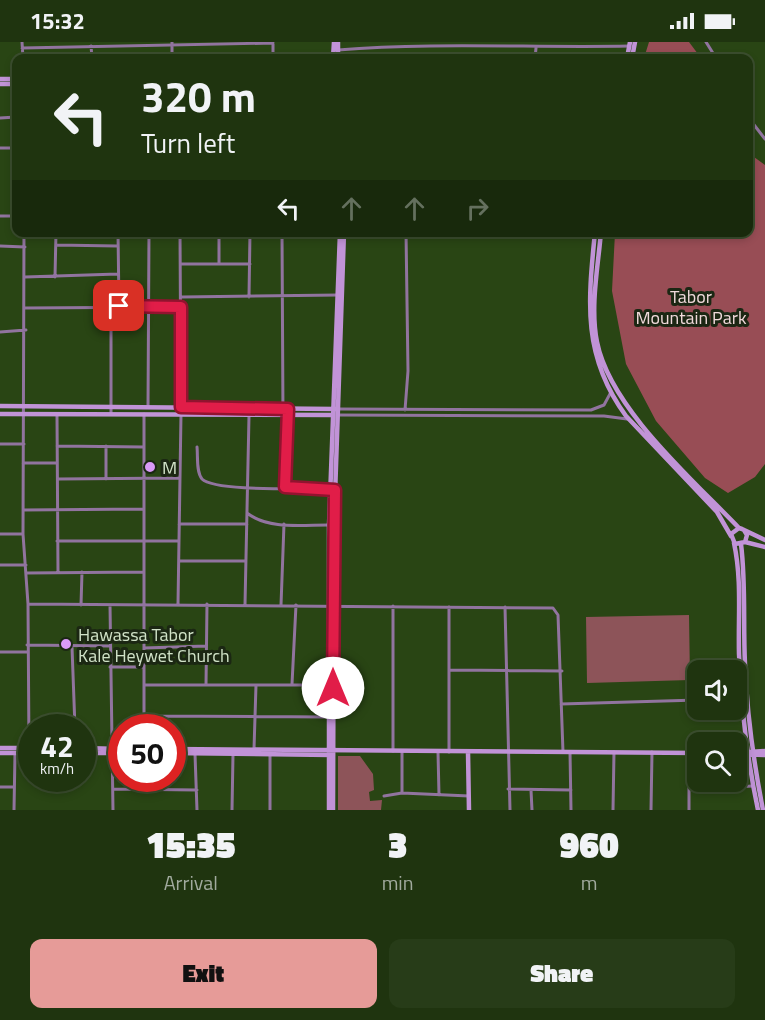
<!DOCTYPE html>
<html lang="en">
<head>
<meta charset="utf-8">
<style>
  :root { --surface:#1f340f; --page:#273c18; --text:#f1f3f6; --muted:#a1aa9e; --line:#3c4f2f; --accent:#e69b98 }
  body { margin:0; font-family:"Titillium Web",sans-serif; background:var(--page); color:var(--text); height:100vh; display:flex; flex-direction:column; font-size:22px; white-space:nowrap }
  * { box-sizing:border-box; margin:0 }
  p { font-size:20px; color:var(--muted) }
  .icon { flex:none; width:33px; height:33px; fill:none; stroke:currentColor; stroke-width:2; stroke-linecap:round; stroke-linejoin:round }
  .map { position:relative; height:768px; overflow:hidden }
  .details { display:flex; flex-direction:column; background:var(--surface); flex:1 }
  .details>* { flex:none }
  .banner { position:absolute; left:12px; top:12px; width:741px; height:183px; border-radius:12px; box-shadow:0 3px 9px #0003,0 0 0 2px var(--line); background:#1f340f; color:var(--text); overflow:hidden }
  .controls { position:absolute; left:687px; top:618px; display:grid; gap:12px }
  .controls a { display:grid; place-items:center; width:60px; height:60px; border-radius:12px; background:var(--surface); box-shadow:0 3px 9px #0003,0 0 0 2px var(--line); font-size:30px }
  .speed { position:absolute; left:18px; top:672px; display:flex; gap:12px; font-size:30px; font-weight:700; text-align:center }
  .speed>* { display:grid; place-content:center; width:78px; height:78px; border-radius:50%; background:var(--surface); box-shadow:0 3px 9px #0003,0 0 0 2px var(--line); line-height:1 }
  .speed small { font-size:15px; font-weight:400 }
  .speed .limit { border:9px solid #d22; background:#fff; color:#111 }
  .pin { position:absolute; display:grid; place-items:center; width:51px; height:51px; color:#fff; margin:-26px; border-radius:12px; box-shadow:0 3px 9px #0006 }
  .me { position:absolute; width:66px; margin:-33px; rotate:0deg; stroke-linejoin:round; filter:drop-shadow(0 0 4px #0008) }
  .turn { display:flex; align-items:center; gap:21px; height:126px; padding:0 30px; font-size:27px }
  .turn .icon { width:78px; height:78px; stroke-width:2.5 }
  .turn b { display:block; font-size:42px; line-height:51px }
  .lanes { display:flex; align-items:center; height:57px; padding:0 30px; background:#0003; justify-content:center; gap:30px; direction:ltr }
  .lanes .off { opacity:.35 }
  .eta { display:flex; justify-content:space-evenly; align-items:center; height:102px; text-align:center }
  .eta b { font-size:36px; font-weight:800; line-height:42px }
  .action { display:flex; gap:12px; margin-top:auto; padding:12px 30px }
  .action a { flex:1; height:69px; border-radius:12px; background:var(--accent); color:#111; font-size:24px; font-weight:800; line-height:69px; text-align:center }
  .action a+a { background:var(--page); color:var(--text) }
  .status { display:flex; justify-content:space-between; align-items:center; height:42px; padding:0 30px; background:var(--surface); direction:ltr }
  .status svg { height:16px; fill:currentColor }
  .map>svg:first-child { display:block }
  .green { fill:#8d5459 }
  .forest { fill:#984d55 }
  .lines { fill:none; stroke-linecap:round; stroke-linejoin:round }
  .street { stroke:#91749f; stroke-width:3 }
  .secondary { stroke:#c193d7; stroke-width:4.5 }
  .route-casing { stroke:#92132f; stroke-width:15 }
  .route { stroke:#e11d48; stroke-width:10 }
  .poi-dot { fill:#d99af7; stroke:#1b2713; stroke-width:2 }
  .labels { text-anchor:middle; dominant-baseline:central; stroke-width:6; stroke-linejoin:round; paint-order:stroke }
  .park-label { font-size:18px; fill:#f1dadb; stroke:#1b2713 }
  .poi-label { font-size:18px; fill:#d0e2c7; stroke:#1b2713; text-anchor:start }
</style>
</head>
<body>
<div class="status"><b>15:32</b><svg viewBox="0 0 49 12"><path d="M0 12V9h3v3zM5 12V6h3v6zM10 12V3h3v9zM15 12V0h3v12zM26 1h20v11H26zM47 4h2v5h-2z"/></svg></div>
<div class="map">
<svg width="765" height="768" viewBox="0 0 765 768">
  <rect width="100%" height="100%" fill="#294514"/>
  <!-- green -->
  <path class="green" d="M 689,573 L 690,638 L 587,641 L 586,575 Z
    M 338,714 L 360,714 L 373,732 L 374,748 L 369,750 L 370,759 L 382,758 L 381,768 L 338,768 Z"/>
  <!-- forest -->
  <path class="forest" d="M 649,0 L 689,0 L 701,16 L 644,16 Z
    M 749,105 L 754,115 L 765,123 L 765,422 L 755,435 L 728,451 L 705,436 L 656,379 L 626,322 L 612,249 L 615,191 L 748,190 Z"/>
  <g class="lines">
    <!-- street -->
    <path class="street" d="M 22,0 L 23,16
      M 172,0 L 172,16
      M 706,0 L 716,16
      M 273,2 L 273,16
      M 91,4 L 92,16
      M 22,6 L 273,1
      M 338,8 C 435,0 532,6 629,4
      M 535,16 L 536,6
      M 748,75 L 765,97
      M 0,76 L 16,75
      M 0,106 L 16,106
      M 0,174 L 16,174
      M 24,190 L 23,492 L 28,562 L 29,707
      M 118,190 L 119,264
      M 180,190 L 181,366
      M 219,190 L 219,222
      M 282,190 L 283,374
      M 56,203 L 117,204
      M 0,204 L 25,205
      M 181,222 L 250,222
      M 25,235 L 118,232
      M 55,235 L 56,190
      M 182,255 L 339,253
      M 249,255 L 250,190
      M 25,266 L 181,265
      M 0,290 L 26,288
      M 148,365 L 149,190
      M 338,367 L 591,368 L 604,363 L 611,350
      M 405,368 L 408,329 L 406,190
      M 111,371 L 111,264
      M 57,373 L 58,530
      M 338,373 L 604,374 L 627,377
      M 0,402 L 24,402
      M 57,404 L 144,405
      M 197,405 C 198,414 196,430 202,437 C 215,450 307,446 330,447
      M 23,421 L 57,421
      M 58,437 L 179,436
      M 106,437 L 106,404
      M 285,445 L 288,367
      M 23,468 L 144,467
      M 247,471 C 270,489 307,482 334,483
      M 179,482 L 247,482
      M 0,492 L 23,492
      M 57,499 L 178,499
      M 179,519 L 246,519
      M 0,523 L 26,523
      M 26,531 L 144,530
      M 28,562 L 553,566 L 558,573 L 563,710
      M 178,562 L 181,372
      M 81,563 L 82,530
      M 110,563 L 113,768
      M 245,563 L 249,374
      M 281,563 L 284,482
      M 449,565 L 449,710
      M 505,565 L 510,768
      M 27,603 L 110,604
      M 72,605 L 75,686
      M 144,606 L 206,604
      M 0,610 L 27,610
      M 110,625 L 144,625
      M 450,628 L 562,629
      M 292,642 L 296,563
      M 145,643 L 329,643
      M 206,643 L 207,562
      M 561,662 L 698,658
      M 144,674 L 328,675
      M 144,686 L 144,372
      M 254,707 L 256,643
      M 393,709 L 393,564
      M 438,710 L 439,753
      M 570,710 L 571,768
      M 195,712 L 197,768
      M 0,745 L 14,745
      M 113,747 L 197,748
      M 508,747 L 571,748
      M 689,747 L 753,744
      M 531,748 L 532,768
      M 402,751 L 402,709
      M 384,754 L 402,751 L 469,754
      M 14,768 L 15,711
      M 232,768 L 233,713
      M 270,768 L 270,713
      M 613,768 L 614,710
      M 651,768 L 652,710
      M 689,768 L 689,711"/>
    <!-- secondary -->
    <path class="secondary" d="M 333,16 L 334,0
      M 338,16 L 338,0
      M 627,16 L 630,0
      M 632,16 L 635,0
      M 0,37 L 16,37
      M 0,42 L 16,42
      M 595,190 C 588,260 582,314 626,374 L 717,470 L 731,494
      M 601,190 C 598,225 590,265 597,300 C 610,366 693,438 739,486
      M 0,364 L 336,367
      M 0,372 L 333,373
      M 744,488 L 747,493 L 745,500 L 735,502 L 731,492 L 739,486 L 742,487 L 765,498
      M 745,500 L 765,505
      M 734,501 C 742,538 738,574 739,612 C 741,665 747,716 758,768
      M 741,502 C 746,542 743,582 745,622 C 747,674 753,717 763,768
      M 0,706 L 32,706
      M 82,706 L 122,707
      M 172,707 L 698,711
      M 468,710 L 469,768
      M 749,710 L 765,709
      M 0,711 L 32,711
      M 82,711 L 122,711
      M 172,711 L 331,713
      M 736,712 L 765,713
      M 329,768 L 329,483 L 340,190
      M 333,768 L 334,483 L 344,190"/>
  </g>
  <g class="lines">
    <defs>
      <path id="route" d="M 119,264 L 181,265 L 181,365 L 288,367 L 285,445 L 335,448 L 333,646"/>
    </defs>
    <!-- route casing -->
    <use href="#route" class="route-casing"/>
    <!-- route -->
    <use href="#route" class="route"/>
  </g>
  <!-- markers -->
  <g class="poi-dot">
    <circle cx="150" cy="425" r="6"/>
    <circle cx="66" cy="602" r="6"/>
  </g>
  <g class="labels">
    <!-- park labels -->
    <g class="park-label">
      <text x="691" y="254">Tabor<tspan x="691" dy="21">Mountain Park</tspan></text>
    </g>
    <!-- poi labels -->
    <g class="poi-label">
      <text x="162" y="425">M</text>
      <text x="78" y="592">Hawassa Tabor<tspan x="78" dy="21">Kale Heywet Church</tspan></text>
    </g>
  </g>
</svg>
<div class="controls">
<a><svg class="icon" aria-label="sound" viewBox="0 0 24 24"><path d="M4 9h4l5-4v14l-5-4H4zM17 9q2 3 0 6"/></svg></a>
<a><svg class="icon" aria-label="search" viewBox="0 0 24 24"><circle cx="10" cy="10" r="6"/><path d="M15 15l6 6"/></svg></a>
</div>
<div class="speed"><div>42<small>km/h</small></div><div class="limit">50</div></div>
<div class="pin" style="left:119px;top:264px;background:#d93025"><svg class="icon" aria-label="arrive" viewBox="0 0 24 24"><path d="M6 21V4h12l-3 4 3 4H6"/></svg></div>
<svg class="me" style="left:333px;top:646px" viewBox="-20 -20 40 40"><circle r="19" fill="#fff"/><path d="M0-13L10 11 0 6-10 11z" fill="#e11d48"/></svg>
<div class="banner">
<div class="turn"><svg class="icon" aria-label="left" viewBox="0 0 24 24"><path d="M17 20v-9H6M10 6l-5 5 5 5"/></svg><div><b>320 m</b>Turn left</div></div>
<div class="lanes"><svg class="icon" aria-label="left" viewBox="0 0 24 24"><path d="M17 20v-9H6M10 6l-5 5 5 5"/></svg><svg class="icon off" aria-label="ahead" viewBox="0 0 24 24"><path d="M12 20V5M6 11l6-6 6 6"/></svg><svg class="icon off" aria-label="ahead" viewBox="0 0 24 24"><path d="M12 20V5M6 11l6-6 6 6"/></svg><svg class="icon off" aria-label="right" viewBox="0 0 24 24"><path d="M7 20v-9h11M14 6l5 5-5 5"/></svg></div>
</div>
</div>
<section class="details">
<div class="eta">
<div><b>15:35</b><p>Arrival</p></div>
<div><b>3</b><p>min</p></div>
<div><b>960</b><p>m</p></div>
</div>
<div class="action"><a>Exit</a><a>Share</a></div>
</section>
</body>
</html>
